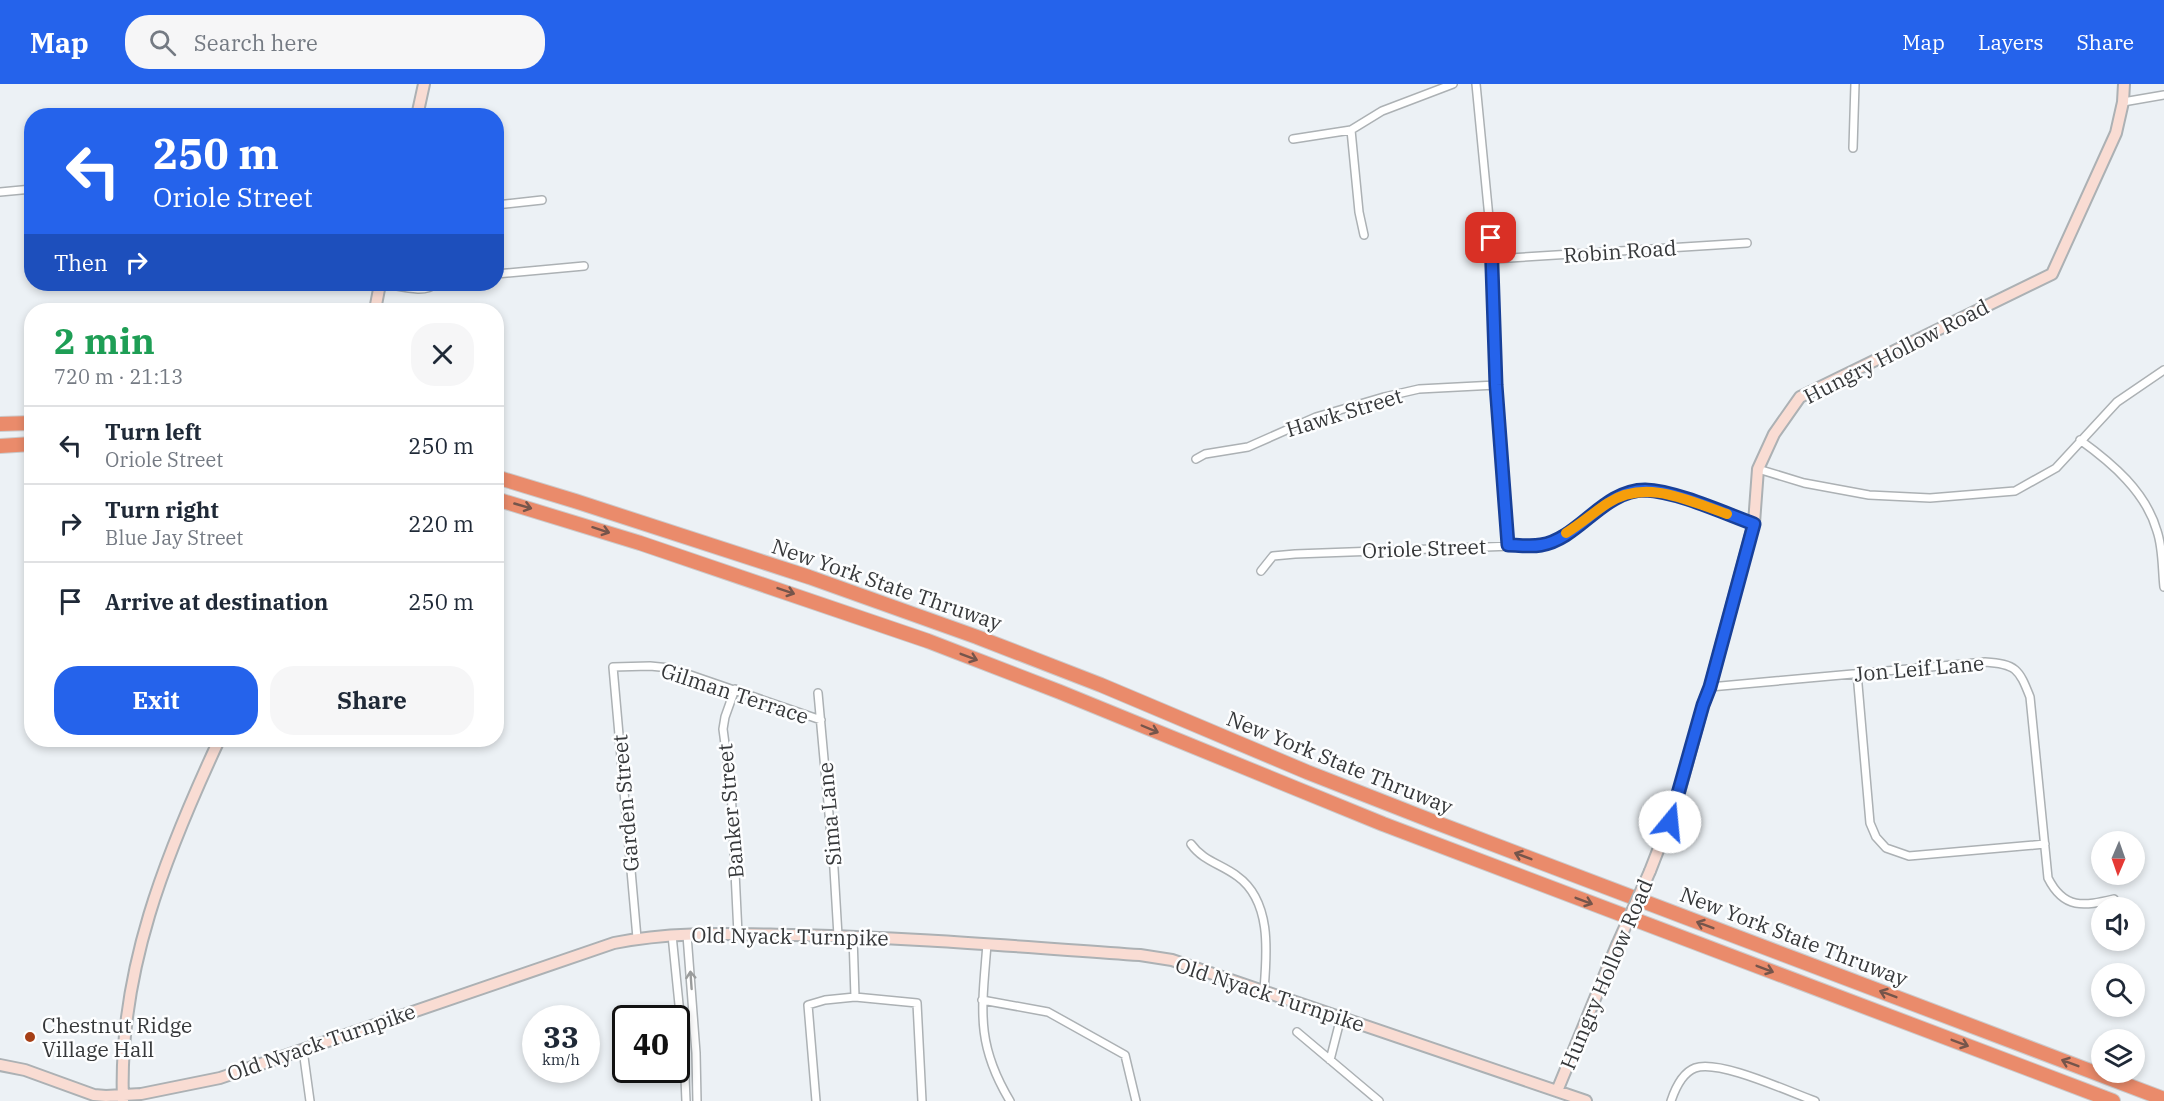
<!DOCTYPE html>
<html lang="en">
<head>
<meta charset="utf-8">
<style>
  :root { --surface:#fff; --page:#f6f6f7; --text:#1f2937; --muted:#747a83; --line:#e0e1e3; --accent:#2563eb }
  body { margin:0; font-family:"IBM Plex Serif",serif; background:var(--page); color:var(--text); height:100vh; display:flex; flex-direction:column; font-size:22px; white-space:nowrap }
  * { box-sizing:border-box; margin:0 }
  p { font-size:20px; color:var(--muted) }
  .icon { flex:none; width:33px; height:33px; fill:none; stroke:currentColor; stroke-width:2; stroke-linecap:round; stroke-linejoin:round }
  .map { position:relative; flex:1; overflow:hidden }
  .details { position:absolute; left:24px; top:219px; width:480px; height:444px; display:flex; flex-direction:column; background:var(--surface); border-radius:24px; box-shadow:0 3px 9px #0003 }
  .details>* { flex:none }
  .top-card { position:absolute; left:24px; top:24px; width:480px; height:183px; border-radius:24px; box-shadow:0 3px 9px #0003; background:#2563eb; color:#fff; overflow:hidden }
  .needle { width:39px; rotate:182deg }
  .tools { position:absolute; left:2091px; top:747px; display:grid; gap:12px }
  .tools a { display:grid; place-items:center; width:54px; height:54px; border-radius:50%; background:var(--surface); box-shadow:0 3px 9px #0003; font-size:30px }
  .speed { position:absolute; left:522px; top:921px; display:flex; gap:12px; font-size:30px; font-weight:700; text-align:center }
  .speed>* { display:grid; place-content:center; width:78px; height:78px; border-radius:50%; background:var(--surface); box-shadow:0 3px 9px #0003; line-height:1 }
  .speed small { font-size:15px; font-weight:400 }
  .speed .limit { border:3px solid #111; border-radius:9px; background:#fff; color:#111 }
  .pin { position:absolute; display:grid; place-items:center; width:51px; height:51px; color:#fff; margin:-26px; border-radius:12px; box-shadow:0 3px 9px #0006 }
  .me { position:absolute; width:66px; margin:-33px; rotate:17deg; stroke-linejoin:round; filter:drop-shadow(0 0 4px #0008) }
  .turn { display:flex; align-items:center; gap:21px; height:126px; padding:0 30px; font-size:27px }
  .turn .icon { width:78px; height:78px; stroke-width:2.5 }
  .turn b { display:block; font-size:42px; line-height:51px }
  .then { display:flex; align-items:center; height:57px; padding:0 30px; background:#0003; gap:12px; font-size:22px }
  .round { display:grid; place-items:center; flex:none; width:63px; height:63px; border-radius:24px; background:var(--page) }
  .overview { display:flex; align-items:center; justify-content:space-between; height:102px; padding:0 30px }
  h1 { font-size:36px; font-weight:700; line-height:45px; color:#1e9e55 }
  .button { display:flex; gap:12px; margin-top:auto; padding:12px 30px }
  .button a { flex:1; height:69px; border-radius:24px; background:var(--accent); color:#fff; font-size:24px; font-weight:700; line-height:69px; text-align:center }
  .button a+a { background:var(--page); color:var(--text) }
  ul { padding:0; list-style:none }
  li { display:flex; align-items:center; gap:18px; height:78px; padding:0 30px; border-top:2px solid var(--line) }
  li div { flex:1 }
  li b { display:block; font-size:22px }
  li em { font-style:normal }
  header { display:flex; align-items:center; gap:36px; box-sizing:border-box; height:84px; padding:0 30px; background:var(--accent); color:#fff }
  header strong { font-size:28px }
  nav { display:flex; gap:33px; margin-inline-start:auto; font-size:21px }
  .search { width:420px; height:54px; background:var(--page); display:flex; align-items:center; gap:15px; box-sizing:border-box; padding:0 21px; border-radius:24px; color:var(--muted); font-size:22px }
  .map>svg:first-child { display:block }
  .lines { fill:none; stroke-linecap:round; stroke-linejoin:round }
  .street-casing { stroke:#acb1b4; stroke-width:10 }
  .secondary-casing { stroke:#acb1b4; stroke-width:14 }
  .highway-casing { stroke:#cbcbcc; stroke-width:16 }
  .street { stroke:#fff; stroke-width:7 }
  .secondary { stroke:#f9dcd3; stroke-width:10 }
  .highway { stroke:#ea8b6b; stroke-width:14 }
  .secondary-bridge-casing { stroke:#acb1b4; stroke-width:14; stroke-linecap:butt }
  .secondary-bridge { stroke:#f9dcd3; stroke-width:10 }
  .oneway { stroke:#75554b }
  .oneway2 { stroke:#9a9c9c }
  .route-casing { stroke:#184099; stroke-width:15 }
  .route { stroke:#2563eb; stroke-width:10 }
  .slow { stroke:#f59e0b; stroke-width:10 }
  .poi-dot { fill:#a64017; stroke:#fdfeff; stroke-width:2 }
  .labels { text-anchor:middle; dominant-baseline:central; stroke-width:5; stroke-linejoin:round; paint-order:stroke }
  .street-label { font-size:21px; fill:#36383a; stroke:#fdfeff }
  .poi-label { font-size:21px; fill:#36383a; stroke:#fdfeff; text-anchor:start }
</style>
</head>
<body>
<header>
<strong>Map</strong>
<div class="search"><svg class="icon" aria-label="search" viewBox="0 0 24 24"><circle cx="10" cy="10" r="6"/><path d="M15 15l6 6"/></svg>Search here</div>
<nav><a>Map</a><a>Layers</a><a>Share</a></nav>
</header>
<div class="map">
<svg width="2164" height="1017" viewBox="0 0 2164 1017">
  <rect width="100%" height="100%" fill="#ecf1f5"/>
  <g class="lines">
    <defs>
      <path id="street" d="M 1476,0 L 1493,175 L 1496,301 L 1508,461
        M 2123,18 L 2164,11
        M 1351,46 L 1359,128 L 1364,151
        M 1293,55 L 1351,46 L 1382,27 L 1453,0
        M 1853,64 L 1855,0
        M 0,108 L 32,105
        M 496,121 L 542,116
        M 1493,175 L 1747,159
        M 496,190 L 584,182
        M 385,200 C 400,202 424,210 436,200
        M 2080,356 C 2112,379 2146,408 2157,447 C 2163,464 2162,485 2164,503
        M 1196,375 L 1205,370 L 1248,363 L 1316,333 L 1384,313 L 1419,305 L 1496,301
        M 1758,385 L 1804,399 L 1869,411 L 1930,414 L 2015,407 L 2056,384 L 2117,318 L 2164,286
        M 1261,487 L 1273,472 L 1295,470 L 1541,461 C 1567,451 1585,433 1608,419 C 1618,412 1631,407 1643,407 C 1672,405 1725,429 1754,439
        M 1857,589 L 1870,739 L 1876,753 L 1886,764 L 1909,772 L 2045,760
        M 1710,603 L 1985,578 C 2016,580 2019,585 2030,613 L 2048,794 C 2064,826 2084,822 2114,815
        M 735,605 L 725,633 L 723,645 L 731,705 L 738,850
        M 818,609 L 834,785 L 838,852
        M 1191,760 C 1203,777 1221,780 1237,792 C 1272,817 1267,869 1264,906
        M 672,851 L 684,970 L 686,1017
        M 687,851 L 696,969 L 697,1017
        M 853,852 L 855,913
        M 637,854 L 613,583 L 650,582 L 670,584 L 821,636
        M 987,860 C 982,925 975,959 1010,1017
        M 982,916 L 1048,928 L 1125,971 L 1136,1017
        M 1297,948 L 1379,1017
        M 303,966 L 310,1017
        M 1330,976 L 1341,933
        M 816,1017 L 808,921 L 825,916 L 855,913 L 917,919 L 922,1017
        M 1671,1017 C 1675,1005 1682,989 1695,984 C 1719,975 1789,1008 1815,1017"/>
      <path id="secondary" d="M 417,32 L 424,0
        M 375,226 L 380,200
        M 1650,787 L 1676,720 L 1703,621 L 1710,603 L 1754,439 L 1758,385 L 1774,350 L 1800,313 L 2052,190 L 2116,49 L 2123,18 L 2124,0
        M 0,981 L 25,986 L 94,1011 L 106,1012 L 141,1010 L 220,994 L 614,859 C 672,847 732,850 791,851 C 907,853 1023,863 1140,871 L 1172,876 L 1586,1017
        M 1557,1007 L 1617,861
        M 123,1017 C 118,888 166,770 219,656"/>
      <path id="highway" d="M 0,340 L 32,339
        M 0,362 L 32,360
        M 496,393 L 575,417 L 809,493 L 977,553 L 1101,601 L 1307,688 L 1432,737 L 2164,1015
        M 496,415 L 640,459 L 928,557 L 1060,608 L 1383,740 L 2113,1017"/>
    </defs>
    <!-- street casing -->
    <use href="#street" class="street-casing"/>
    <!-- secondary casing -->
    <use href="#secondary" class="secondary-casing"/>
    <!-- highway casing -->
    <use href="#highway" class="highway-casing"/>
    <!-- street -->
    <use href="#street" class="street"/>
    <!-- secondary -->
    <use href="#secondary" class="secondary"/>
    <!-- highway -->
    <use href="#highway" class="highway"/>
    <defs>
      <path id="secondary-bridge" d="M 1617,861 L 1650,787"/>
    </defs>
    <!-- secondary-bridge casing -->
    <use href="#secondary-bridge" class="secondary-bridge-casing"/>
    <!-- secondary-bridge -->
    <use href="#secondary-bridge" class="secondary-bridge"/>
  </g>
  <!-- one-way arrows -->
  <defs><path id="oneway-shaft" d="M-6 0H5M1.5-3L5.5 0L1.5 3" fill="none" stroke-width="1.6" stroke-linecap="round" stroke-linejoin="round" transform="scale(1.5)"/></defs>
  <g class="oneway">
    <use href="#oneway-shaft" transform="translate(523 422) rotate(16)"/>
    <use href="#oneway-shaft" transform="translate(601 446) rotate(18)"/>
    <use href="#oneway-shaft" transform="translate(786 507) rotate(19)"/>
    <use href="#oneway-shaft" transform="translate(969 573) rotate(21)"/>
    <use href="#oneway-shaft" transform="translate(1150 645) rotate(23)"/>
    <use href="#oneway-shaft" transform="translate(1523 772) rotate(-159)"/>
    <use href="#oneway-shaft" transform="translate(1584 817) rotate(21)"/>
    <use href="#oneway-shaft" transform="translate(1705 841) rotate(-159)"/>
    <use href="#oneway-shaft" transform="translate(1765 885) rotate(21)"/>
    <use href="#oneway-shaft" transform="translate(1888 910) rotate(-159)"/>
    <use href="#oneway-shaft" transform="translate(1960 959) rotate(21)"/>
    <use href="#oneway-shaft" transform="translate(2070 979) rotate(-159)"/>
  </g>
  <use class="oneway2" href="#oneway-shaft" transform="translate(691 896) rotate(-94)"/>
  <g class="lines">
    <defs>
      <path id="route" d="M 1491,154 L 1496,301 L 1508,461 C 1519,461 1530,463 1541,461 C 1579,455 1603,406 1645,406 C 1676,407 1724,429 1754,440 L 1710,603 L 1703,621 L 1670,738"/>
    </defs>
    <!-- route casing -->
    <use href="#route" class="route-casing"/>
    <!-- route -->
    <use href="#route" class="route"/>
    <!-- slow -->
    <path class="slow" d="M 1566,449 C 1581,440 1594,428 1608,419 C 1646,394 1689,417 1727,430"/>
  </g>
  <!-- markers -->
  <circle class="poi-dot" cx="30" cy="953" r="6"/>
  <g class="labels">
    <!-- street labels -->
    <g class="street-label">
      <text transform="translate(1620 167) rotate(-4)">Robin Road</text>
      <text transform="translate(1896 267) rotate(-27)">Hungry Hollow Road</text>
      <text transform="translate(1344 328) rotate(-17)">Hawk Street</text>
      <text transform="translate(1424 464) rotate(-2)">Oriole Street</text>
      <text transform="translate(887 500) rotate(19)">New York State Thruway</text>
      <text transform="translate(1919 584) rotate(-5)">Jon Leif Lane</text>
      <text transform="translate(735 609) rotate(18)">Gilman Terrace</text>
      <text transform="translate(1340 678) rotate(22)">New York State Thruway</text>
      <text transform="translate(625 719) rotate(-95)">Garden Street</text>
      <text transform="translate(730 727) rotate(-95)">Banker Street</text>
      <text transform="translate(829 730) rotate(-95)">Sima Lane</text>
      <text transform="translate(790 852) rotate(1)">Old Nyack Turnpike</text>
      <text transform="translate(1794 852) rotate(21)">New York State Thruway</text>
      <text transform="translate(1606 890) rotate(-67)">Hungry Hollow Road</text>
      <text transform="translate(1270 910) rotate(18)">Old Nyack Turnpike</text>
      <text transform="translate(321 958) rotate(-19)">Old Nyack Turnpike</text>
    </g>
    <!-- poi labels -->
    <g class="poi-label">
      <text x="42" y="941">Chestnut Ridge<tspan x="42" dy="24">Village Hall</tspan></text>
    </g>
  </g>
</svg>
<div class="tools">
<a><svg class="needle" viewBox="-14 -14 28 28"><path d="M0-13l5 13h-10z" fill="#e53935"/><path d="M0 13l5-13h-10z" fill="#747a83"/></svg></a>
<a><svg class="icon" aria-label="sound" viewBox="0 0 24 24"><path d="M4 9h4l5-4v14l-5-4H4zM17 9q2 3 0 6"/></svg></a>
<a><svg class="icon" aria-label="search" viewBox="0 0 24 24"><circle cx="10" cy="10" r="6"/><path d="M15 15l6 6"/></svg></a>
<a><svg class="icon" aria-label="layers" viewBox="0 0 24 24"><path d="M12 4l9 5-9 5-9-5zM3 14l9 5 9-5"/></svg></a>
</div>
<div class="speed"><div>33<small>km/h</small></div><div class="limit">40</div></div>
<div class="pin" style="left:1491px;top:154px;background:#d93025"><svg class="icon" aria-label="arrive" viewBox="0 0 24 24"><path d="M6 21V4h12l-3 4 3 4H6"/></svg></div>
<svg class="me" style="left:1670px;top:738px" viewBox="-20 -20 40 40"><circle r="19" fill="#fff"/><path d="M0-13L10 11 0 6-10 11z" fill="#2563eb"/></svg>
<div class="top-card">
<div class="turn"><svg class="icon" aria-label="left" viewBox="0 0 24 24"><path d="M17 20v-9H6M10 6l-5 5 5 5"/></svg><div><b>250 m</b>Oriole Street</div></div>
<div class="then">Then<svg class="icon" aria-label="right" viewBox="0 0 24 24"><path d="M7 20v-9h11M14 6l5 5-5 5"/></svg></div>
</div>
<section class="details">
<div class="overview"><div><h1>2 min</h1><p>720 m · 21:13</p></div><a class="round"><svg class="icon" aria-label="close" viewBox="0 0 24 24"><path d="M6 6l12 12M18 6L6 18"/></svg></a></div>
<ul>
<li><svg class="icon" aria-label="left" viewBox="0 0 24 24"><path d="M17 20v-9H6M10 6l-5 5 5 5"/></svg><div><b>Turn left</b><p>Oriole Street</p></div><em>250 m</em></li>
<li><svg class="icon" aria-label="right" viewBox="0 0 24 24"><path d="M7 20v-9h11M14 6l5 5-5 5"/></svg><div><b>Turn right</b><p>Blue Jay Street</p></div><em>220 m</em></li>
<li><svg class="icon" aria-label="arrive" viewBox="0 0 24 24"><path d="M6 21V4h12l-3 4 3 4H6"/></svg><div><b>Arrive at destination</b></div><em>250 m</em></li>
</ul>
<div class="button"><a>Exit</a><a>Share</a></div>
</section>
</div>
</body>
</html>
